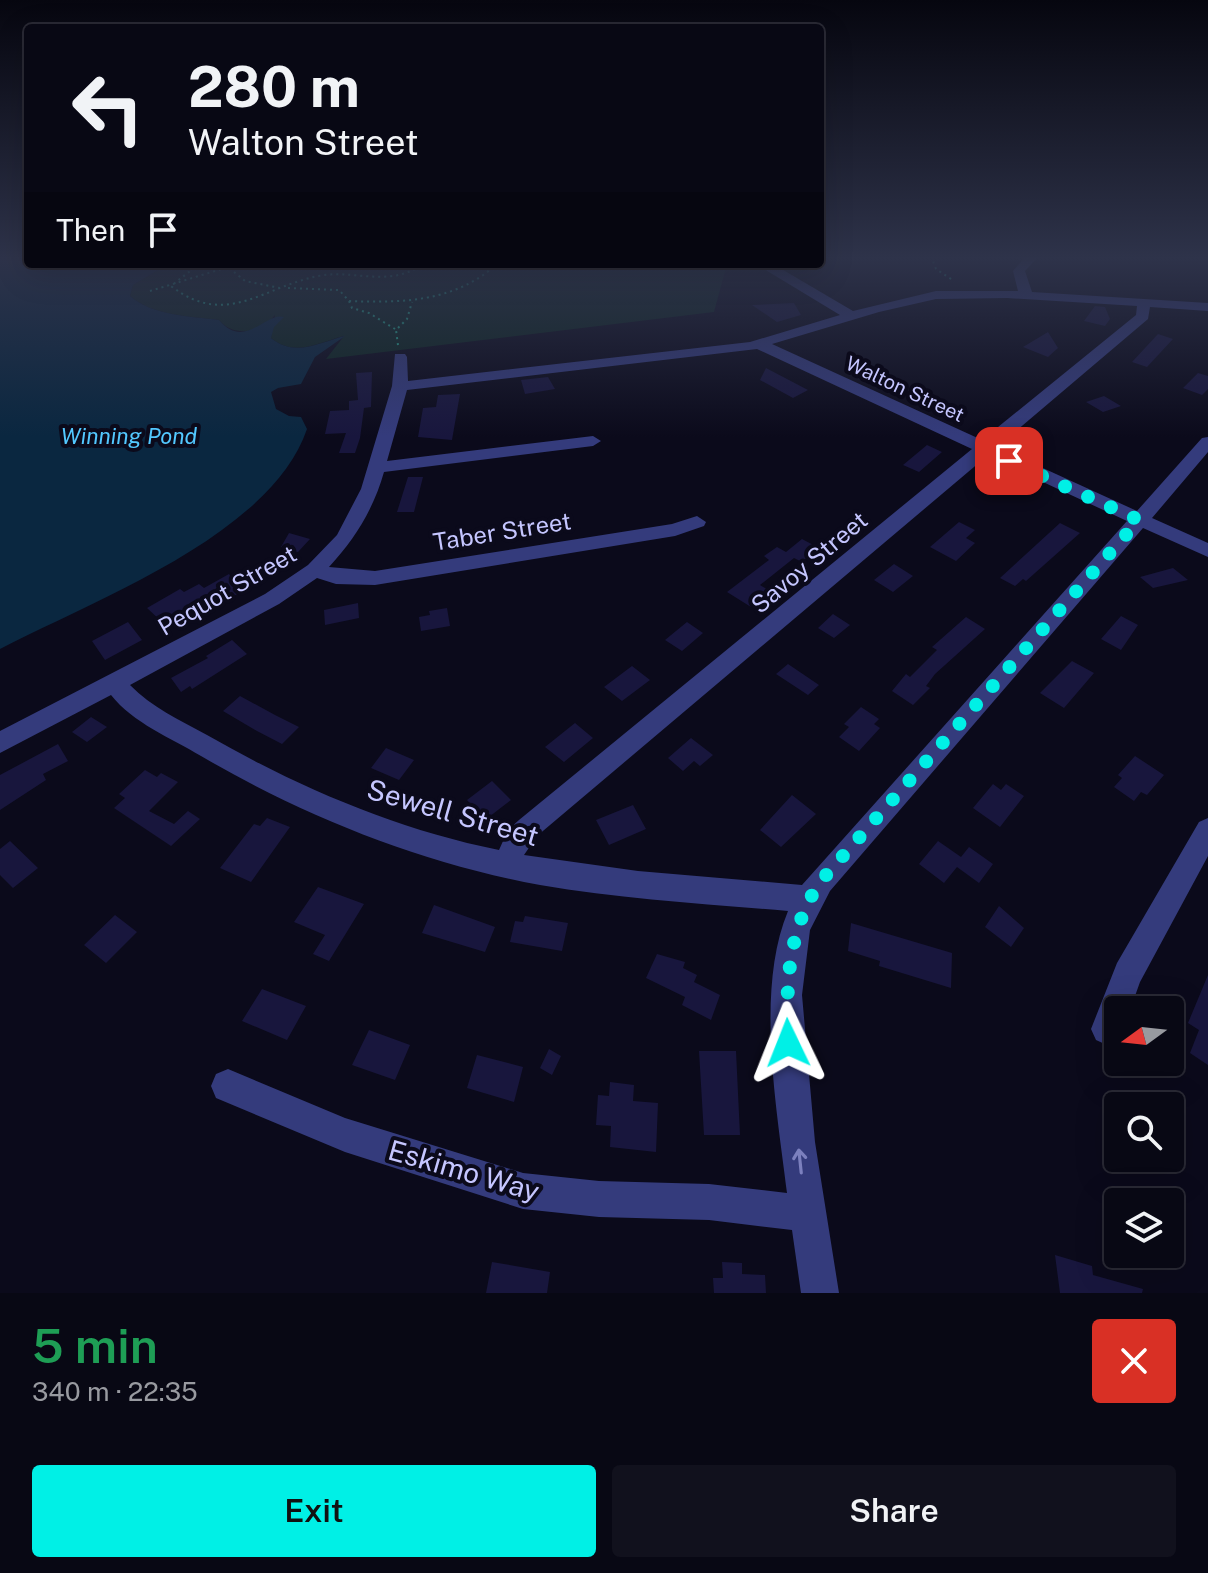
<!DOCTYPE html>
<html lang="en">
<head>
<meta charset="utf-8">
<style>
  :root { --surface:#080814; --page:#11111d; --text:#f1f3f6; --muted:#989aa0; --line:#292934; --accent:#00f0e6 }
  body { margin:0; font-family:"Public Sans",sans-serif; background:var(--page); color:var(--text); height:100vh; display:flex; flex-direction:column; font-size:30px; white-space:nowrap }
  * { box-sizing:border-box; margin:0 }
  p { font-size:26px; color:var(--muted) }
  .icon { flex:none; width:44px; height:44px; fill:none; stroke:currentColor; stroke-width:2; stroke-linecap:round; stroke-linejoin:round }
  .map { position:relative; height:1293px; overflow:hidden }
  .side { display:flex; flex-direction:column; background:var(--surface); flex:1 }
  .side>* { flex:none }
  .guide { position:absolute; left:24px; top:24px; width:800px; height:244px; border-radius:8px; box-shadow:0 8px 32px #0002,0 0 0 2px var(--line); background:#080814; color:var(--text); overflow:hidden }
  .needle { width:52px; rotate:255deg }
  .buttons { position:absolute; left:1104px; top:996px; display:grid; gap:16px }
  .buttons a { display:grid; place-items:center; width:80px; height:80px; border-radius:8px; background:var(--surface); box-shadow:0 8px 32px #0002,0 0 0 2px var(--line); font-size:40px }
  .pin { position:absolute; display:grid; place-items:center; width:68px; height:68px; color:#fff; margin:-34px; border-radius:16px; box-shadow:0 4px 12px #0006 }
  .me { position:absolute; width:88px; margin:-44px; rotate:358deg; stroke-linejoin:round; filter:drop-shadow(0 0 6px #0008) }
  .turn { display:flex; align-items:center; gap:28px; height:168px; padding:0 32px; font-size:36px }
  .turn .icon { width:104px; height:104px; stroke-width:2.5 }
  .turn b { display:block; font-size:56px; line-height:68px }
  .then { display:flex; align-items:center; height:76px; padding:0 32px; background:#0003; gap:16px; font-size:30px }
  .round { display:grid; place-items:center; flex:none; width:84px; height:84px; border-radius:8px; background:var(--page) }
  .overview { display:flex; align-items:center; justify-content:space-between; height:136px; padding:0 32px }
  h1 { font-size:48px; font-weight:600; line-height:60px; color:#1e9e55 }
  .button { display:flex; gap:16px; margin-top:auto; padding:16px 32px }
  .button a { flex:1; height:92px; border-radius:8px; background:var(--accent); color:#111; font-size:32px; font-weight:600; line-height:92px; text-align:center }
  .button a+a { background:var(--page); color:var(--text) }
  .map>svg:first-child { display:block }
  .green { fill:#0d2621 }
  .water { fill:#0a2740 }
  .building { fill:#18163d }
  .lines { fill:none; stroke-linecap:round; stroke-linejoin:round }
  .path { stroke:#29af94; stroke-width:2; stroke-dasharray:2 4; stroke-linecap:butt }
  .minor { fill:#343b7c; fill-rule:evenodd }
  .oneway { stroke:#7c80be }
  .route { stroke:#00f0e6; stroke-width:14; stroke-dasharray:0 25.2 }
  .labels { text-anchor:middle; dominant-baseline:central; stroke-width:8; stroke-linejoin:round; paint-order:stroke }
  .far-street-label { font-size:20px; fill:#c5c6ff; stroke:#0b0a1b }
  .far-water-label { font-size:22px; font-style:italic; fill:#53c8ff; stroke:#0b0a1b }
  .street-label { font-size:24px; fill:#c5c6ff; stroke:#0b0a1b }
  .near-street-label { font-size:28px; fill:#c5c6ff; stroke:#0b0a1b }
</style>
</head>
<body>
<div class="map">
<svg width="1208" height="1293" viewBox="0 0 1208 1293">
  <rect width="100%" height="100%" fill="#0b0a1b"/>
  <!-- green -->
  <path class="green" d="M 168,264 L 727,264 L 714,312 L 326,359 L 344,336 C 319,342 295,358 271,338 L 275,315 C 261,333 234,338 219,320 C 190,316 153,316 130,296 L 133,285 Z"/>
  <!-- water -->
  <path class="water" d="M 0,256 L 28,256 L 28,264 L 168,264 L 133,285 L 130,296 C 153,316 190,316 219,320 C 245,351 266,311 284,317 L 274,327 L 271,338 C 295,358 320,342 345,336 L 315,357 L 301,384 L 278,388 L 271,392 L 276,409 L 289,416 L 301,417 L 307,429 C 271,535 94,600 0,649 Z"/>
  <!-- building -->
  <path class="building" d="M 794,303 L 801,315 L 777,322 L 752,305 Z
    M 1095,306 L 1105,307 L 1110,319 L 1105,326 L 1084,321 Z
    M 1048,332 L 1058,348 L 1048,357 L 1023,347 Z
    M 1158,334 L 1173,339 L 1147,367 L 1132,362 Z
    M 766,368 L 808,390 L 793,398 L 760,380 Z
    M 372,372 L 371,407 L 364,408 L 360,438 L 355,453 L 339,453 L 346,433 L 325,434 L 330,411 L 349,410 L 349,401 L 358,400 L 356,373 Z
    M 1198,373 L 1208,376 L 1208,389 L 1202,395 L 1183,388 Z
    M 548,377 L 555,389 L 525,394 L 521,380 Z
    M 460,394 L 452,440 L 418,437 L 423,408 L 436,407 L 438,395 Z
    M 1104,396 L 1121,406 L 1103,412 L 1086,402 Z
    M 927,445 L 942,452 L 919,472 L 903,465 Z
    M 408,477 L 423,477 L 414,512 L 397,512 Z
    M 959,522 L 975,530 L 966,538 L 975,543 L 956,561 L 930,547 Z
    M 1060,523 L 1080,533 L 1026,581 L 1023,579 L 1015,586 L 1000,578 Z
    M 289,533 L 310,539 L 298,552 L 281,547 Z
    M 802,539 L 819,548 L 802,562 L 794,558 L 760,585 L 770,591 L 751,607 L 727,592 L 769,560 L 764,556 L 777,547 L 786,552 Z
    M 894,564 L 913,576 L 893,592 L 874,580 Z
    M 1173,568 L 1188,580 L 1153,588 L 1140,577 Z
    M 241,572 L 255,584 L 216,606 L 210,601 L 172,623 L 167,619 L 162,622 L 147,608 L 180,589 L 184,592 L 199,584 L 204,588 L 229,574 L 231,577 Z
    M 358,603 L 359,618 L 325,625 L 324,610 Z
    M 447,608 L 450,626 L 421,631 L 419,617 L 430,615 L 429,611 Z
    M 833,614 L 850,625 L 834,638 L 818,628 Z
    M 1121,616 L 1138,625 L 1121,650 L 1101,639 Z
    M 966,617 L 985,629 L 935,674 L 926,686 L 930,688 L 913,705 L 892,691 L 906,674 L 910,677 L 937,650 L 932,647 Z
    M 128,622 L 142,640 L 105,660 L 92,641 Z
    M 687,622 L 703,633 L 682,651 L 665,640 Z
    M 232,640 L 247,654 L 192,689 L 190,686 L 181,692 L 171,678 L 208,658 L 206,656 Z
    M 1072,661 L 1094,673 L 1064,708 L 1040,693 Z
    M 788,664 L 819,685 L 808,695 L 776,674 Z
    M 632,666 L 650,680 L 622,701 L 604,687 Z
    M 240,696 L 275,715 L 299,727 L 282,744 L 257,731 L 223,711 Z
    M 861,707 L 879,719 L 874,724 L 880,728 L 859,751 L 839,737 L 849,727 L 844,724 Z
    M 91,717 L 107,727 L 87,742 L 72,732 Z
    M 575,723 L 593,738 L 564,762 L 545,747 Z
    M 691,738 L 713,755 L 700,766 L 694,761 L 683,771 L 668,758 Z
    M 58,744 L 68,761 L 43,774 L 46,780 L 0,810 L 0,775 Z
    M 386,748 L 414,760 L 399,780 L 371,768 Z
    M 1135,756 L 1164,775 L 1147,795 L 1141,792 L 1134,801 L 1114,787 L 1122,778 L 1118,775 Z
    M 145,770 L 157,777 L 161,773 L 178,782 L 149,811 L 174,824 L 188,811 L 200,819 L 171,846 L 114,808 L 125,798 L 119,794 Z
    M 492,781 L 511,800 L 485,820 L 467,800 Z
    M 993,784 L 1001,790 L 1006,784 L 1024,796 L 1000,827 L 973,808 Z
    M 792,795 L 816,814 L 781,847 L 760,830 Z
    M 633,805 L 646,829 L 609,845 L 596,820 Z
    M 267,818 L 290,827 L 251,882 L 220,868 L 254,824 L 260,826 Z
    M 10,841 L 38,868 L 13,888 L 0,875 L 0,849 Z
    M 938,841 L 961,857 L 969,847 L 993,864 L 979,883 L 957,867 L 944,883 L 919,864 Z
    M 318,887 L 364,904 L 329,961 L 313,954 L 325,935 L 294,922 Z
    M 434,905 L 495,927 L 485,952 L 422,933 Z
    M 999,906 L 1024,928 L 1011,947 L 985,927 Z
    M 115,915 L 137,932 L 106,963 L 84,945 Z
    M 525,916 L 568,923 L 562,951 L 510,942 L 515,921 L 523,922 Z
    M 851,923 L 952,953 L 951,988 L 879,966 L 880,961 L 848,951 Z
    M 657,954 L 685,962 L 683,968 L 697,975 L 694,982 L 720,995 L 711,1020 L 682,1005 L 685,997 L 646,978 Z
    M 1208,975 L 1208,1065 L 1190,1053 L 1199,1030 L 1188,1023 Z
    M 262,989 L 306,1006 L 287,1040 L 242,1021 Z
    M 369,1030 L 410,1045 L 395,1080 L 352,1065 Z
    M 549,1049 L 561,1056 L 552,1075 L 540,1068 Z
    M 699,1051 L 736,1051 L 740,1135 L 704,1135 Z
    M 477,1055 L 523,1067 L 514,1102 L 467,1088 Z
    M 610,1082 L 634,1085 L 633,1101 L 658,1103 L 656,1152 L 610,1147 L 611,1126 L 596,1125 L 598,1095 L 609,1096 Z
    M 1055,1255 L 1092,1266 L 1093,1275 L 1143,1289 L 1142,1293 L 1060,1293 Z
    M 492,1262 L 550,1272 L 547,1293 L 486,1293 Z
    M 722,1262 L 742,1263 L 742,1274 L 765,1275 L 766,1293 L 714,1293 L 713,1278 L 723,1278 Z"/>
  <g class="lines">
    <!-- path -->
    <path class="path" d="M 931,256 L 936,269 L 954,281
      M 199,264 L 171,286 C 228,330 265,284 324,275 C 346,272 370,279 392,276 C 405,275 416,268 428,264
      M 231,264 L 228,267 L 245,281 L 280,288
      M 288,288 L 339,290 L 349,301 C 403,303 455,302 497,264
      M 150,291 L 228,267
      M 349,301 L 352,308 L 369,313 L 395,329
      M 398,345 L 396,330 L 407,319 L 412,302"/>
    <!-- minor -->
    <path class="minor" d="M 1026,256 L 1039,256 L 1025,271 L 1032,292 L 1208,303 L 1208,311 L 1150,307 L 1148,319 L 997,447 L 1137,511 L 1202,438 L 1208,437 L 1208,452 L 1152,518 L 1208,543 L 1208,557 L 1143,528 L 830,891 L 810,930 L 802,995 L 815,1142 L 839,1293 L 801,1293 L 792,1230 L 709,1220 L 599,1217 L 523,1209 L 345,1152 L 216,1098 L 211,1086 L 216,1074 L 228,1069 L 345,1118 L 523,1173 L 599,1181 L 709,1184 L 787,1193 C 777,1110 755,990 788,911 C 705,904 622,899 540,885 C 421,863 305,817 201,756 C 171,738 133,723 111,695 L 0,753 L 0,731 L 265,594 L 308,565 L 337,535 L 361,489 L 392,386 L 395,354 L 405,354 L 407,357 L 408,381 L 750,342 L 840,315 L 764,269 L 763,264 L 773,264 L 853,311 L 936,291 L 1018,291 L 1013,271 ZM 1007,298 L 1137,306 L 1136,315 L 982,440 L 772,344 L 879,312 L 936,299 ZM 757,349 L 972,449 L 519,820 L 508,830 L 499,850 C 395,829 298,787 207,735 C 180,720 151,707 130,685 L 279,604 L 317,578 L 336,584 L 375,585 L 675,536 L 704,526 L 706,522 L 697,516 L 672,524 L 375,571 L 329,567 C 355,539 374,508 384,472 L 593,446 L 601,441 L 593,436 L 387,461 L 407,390 ZM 987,456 L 1127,521 L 802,885 L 638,871 L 524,855 L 537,836 Z
      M 1208,818 L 1208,856 L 1140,982 L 1130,1010 L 1118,1010 L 1118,1040 L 1107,1045 L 1096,1040 L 1091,1029 L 1117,963 L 1199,822 Z"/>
  </g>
  <!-- one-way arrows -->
  <defs><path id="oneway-shaft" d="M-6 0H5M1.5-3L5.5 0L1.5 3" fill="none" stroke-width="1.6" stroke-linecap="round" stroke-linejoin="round" transform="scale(2)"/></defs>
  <use class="oneway" href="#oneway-shaft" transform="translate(800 1161) rotate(-96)"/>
  <!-- sky -->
  <linearGradient id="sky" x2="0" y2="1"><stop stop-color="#06060f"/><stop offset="0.59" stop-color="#2e334a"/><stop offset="1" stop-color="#2e334a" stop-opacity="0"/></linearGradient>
  <rect width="1208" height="437" fill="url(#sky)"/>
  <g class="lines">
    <!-- route -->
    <path class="route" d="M 788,1043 C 786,985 787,932 820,882 L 1139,520 L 1009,461"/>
  </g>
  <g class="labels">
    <!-- far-street labels -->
    <g class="far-street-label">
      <text transform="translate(905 389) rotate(25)">Walton Street</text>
    </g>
    <!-- far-water labels -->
    <g class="far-water-label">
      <text x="129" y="436">Winning Pond</text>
    </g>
    <!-- street labels -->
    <g class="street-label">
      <text transform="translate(502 531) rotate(-9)">Taber Street</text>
      <text transform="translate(809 562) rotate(-40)">Savoy Street</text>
      <text transform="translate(227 590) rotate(-30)">Pequot Street</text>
    </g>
    <!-- near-street labels -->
    <g class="near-street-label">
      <text transform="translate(453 812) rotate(16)">Sewell Street</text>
      <text transform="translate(464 1170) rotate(16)">Eskimo Way</text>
    </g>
  </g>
</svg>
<div class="buttons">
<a><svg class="needle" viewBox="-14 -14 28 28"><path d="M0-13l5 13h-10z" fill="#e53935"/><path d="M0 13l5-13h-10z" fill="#989aa0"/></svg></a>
<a><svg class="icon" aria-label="search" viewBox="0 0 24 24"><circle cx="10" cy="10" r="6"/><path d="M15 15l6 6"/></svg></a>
<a><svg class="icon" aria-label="layers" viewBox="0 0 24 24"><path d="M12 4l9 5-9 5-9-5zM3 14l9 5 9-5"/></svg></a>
</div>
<div class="pin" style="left:1009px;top:461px;background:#d93025"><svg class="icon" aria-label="arrive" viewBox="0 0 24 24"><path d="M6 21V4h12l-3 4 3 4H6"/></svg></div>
<svg class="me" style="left:788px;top:1043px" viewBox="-20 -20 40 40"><path d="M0-17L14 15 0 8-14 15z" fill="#00f0e6" stroke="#fff" stroke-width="4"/></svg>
<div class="guide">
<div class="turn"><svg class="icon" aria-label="left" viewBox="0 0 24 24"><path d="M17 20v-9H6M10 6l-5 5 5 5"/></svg><div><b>280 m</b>Walton Street</div></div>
<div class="then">Then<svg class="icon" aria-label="arrive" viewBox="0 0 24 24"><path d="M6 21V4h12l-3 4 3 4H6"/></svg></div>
</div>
</div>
<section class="side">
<div class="overview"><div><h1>5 min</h1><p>340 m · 22:35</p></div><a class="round" style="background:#d93025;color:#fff"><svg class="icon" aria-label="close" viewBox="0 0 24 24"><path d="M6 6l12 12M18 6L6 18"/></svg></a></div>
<div class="button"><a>Exit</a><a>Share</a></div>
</section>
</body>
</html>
